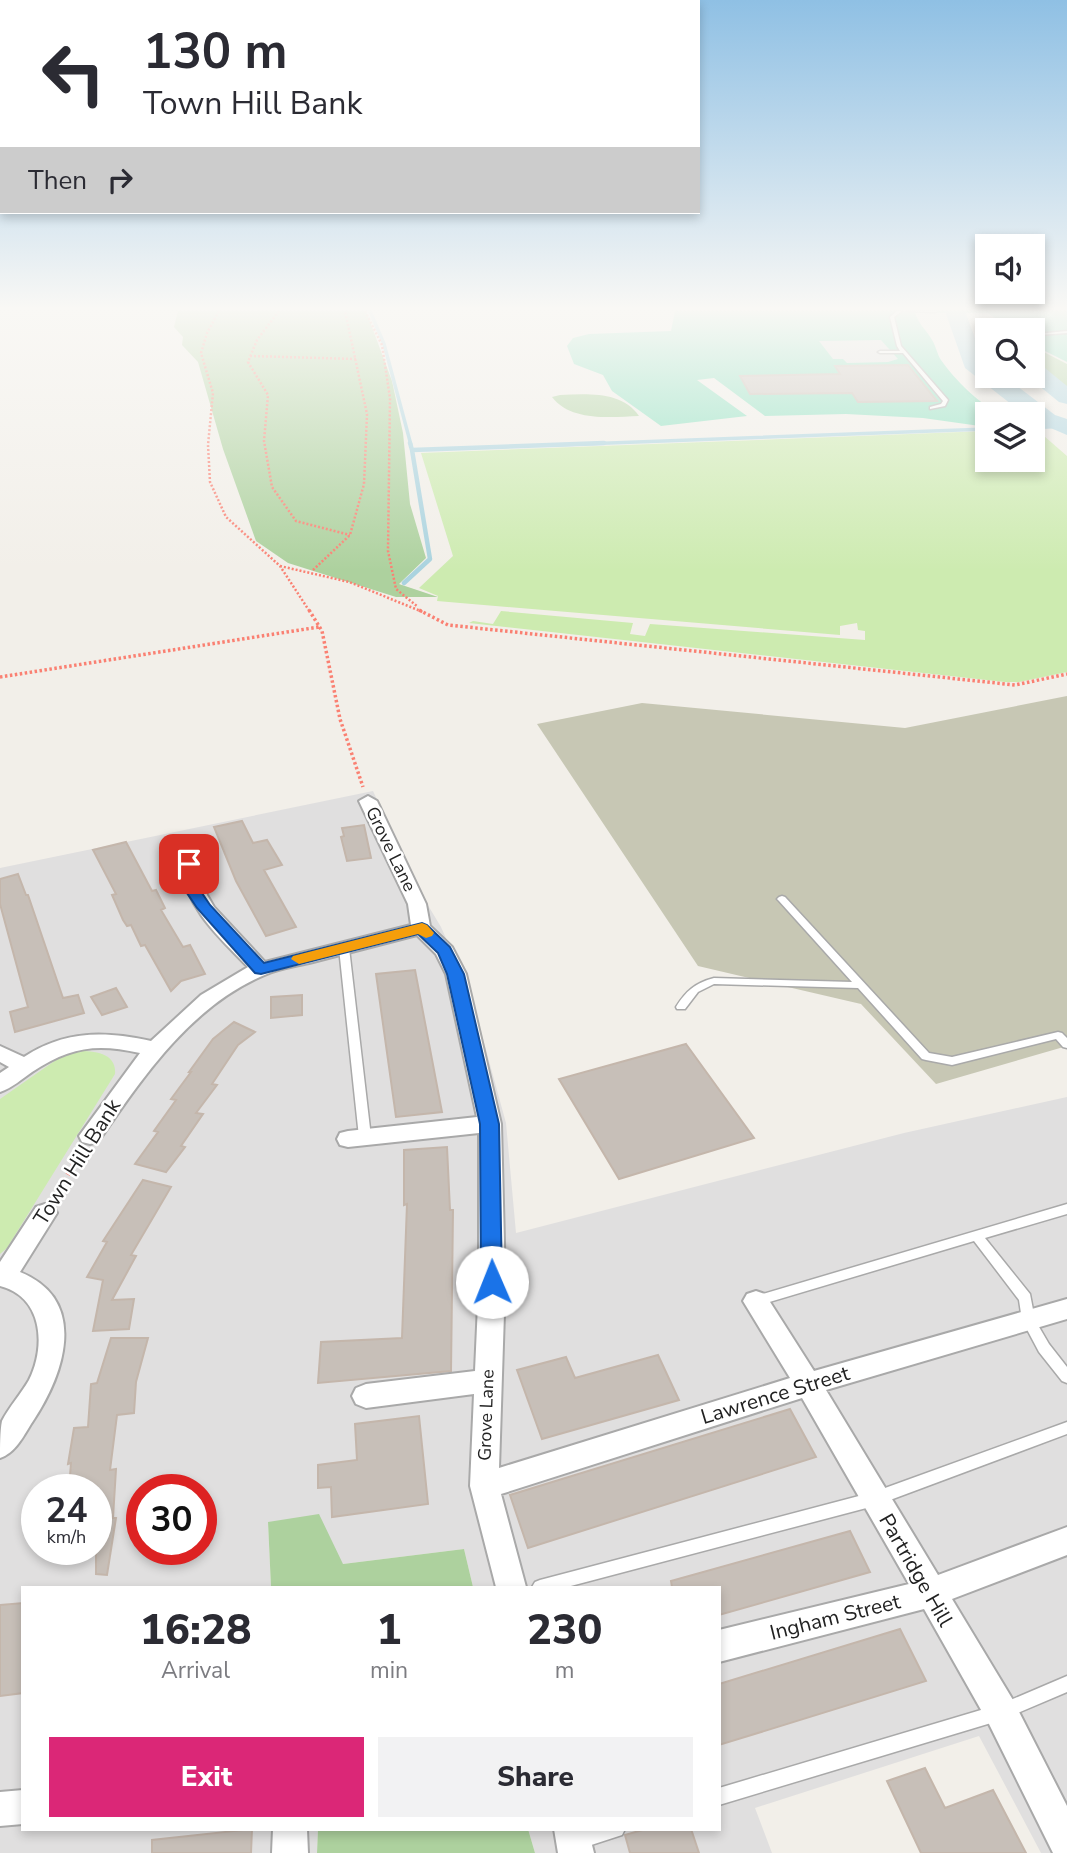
<!DOCTYPE html>
<html lang="en">
<head>
<meta charset="utf-8">
<style>
  :root { --surface:#fff; --page:#f2f2f3; --text:#2b2b33; --muted:#7c7c81; --accent:#db2777 }
  body { margin:0; font-family:"Nunito Sans",sans-serif; background:var(--page); color:var(--text); height:100vh; display:flex; flex-direction:column; font-size:26px; white-space:nowrap }
  * { box-sizing:border-box; margin:0 }
  p { font-size:23px; color:var(--muted) }
  .icon { flex:none; width:38px; height:38px; fill:none; stroke:currentColor; stroke-width:2; stroke-linecap:round; stroke-linejoin:round }
  .map { position:relative; flex:1; overflow:hidden }
  .details { position:absolute; left:21px; top:1586px; width:700px; height:245px; display:flex; flex-direction:column; background:var(--surface); border-radius:0px; box-shadow:0 4px 10px #0003 }
  .details>* { flex:none }
  .guide { position:absolute; left:0px; top:0px; width:700px; height:214px; box-shadow:0 4px 10px #0003; background:#fff; color:var(--text); overflow:hidden }
  .tools { position:absolute; left:975px; top:234px; display:grid; gap:14px }
  .tools a { display:grid; place-items:center; width:70px; height:70px; border-radius:0px; background:var(--surface); box-shadow:0 4px 10px #0003; font-size:35px }
  .speed { position:absolute; left:21px; top:1474px; display:flex; gap:14px; font-size:35px; font-weight:700; text-align:center }
  .speed>* { display:grid; place-content:center; width:91px; height:91px; border-radius:50%; background:var(--surface); box-shadow:0 4px 10px #0003; line-height:1 }
  .speed small { font-size:18px; font-weight:400 }
  .speed .limit { border:10px solid #d22; background:#fff; color:#111 }
  .pin { position:absolute; display:grid; place-items:center; width:60px; height:60px; color:#fff; margin:-30px; border-radius:14px; box-shadow:0 4px 10px #0006 }
  .me { position:absolute; width:77px; margin:-38px; rotate:359deg; stroke-linejoin:round; filter:drop-shadow(0 0 5px #0008) }
  .turn { display:flex; align-items:center; gap:24px; height:147px; padding:0 28px; font-size:32px }
  .turn .icon { width:91px; height:91px; stroke-width:2.5 }
  .turn b { display:block; font-size:49px; line-height:60px }
  .then { display:flex; align-items:center; height:66px; padding:0 28px; background:#0003; gap:14px; font-size:26px }
  .eta { display:flex; justify-content:space-evenly; align-items:center; height:119px; text-align:center }
  .eta b { font-size:42px; font-weight:800; line-height:49px }
  .action { display:flex; gap:14px; margin-top:auto; padding:14px 28px }
  .action a { flex:1; height:80px; border-radius:0px; background:var(--accent); color:#fff; font-size:28px; font-weight:800; line-height:80px; text-align:center }
  .action a+a { background:var(--page); color:var(--text) }
  .map>svg:first-child { display:block }
  .residential { fill:#e0dfdf; fill-rule:evenodd }
  .construction { fill:#c7c7b4 }
  .grass { fill:#cdebb0 }
  .forest { fill:#add19e }
  .pitch { fill:#88e0be }
  .parking { fill:#e2e2e2 }
  .lines { fill:none; stroke-linecap:round; stroke-linejoin:round }
  .stream-far1 { stroke:#aad3df; stroke-width:3.5 }
  .stream { stroke:#aad3df; stroke-width:4.5 }
  .river { fill:#aad3df; fill-rule:evenodd }
  .building { fill:#c7bfb8; stroke:#c4b6ab; stroke-width:2 }
  .service-casing { stroke:#a9a9a9; stroke-width:3 }
  .minor-casing { stroke:#a9a9a9; stroke-width:4 }
  .path-far2 { stroke:#fa8072; stroke-width:2.5; stroke-dasharray:2 2; stroke-linecap:butt }
  .path-far1 { stroke:#fa8072; stroke-width:3.5; stroke-dasharray:2.5 2.5; stroke-linecap:butt }
  .path { stroke:#fa8072; stroke-width:5; stroke-dasharray:4.5 4.5; stroke-linecap:butt }
  .service { fill:#fff; fill-rule:evenodd }
  .minor { fill:#fff; fill-rule:evenodd }
  .route { fill:#1a73e8; stroke:#114b97; stroke-width:2 }
  .slow { fill:#f59e0b }
  .labels { text-anchor:middle; dominant-baseline:central; stroke-width:5; stroke-linejoin:round; paint-order:stroke }
  .street-label { font-size:18px; fill:#222; stroke:#fff }
  .near-street-label { font-size:21px; fill:#222; stroke:#fff }
</style>
</head>
<body>
<div class="map">
<svg width="1067" height="1853" viewBox="0 0 1067 1853">
  <rect width="100%" height="100%" fill="#f2efe9"/>
  <!-- residential -->
  <path class="residential" d="M 373,791 L 423,897 L 441,927 L 471,995 L 506,1123 L 516,1233 L 904,1133 L 1067,1097 L 1067,1853 L 1041,1853 L 979,1736 L 755,1808 L 772,1853 L 535,1853 L 528,1829 L 719,1829 L 719,1587 L 473,1587 L 464,1549 L 343,1564 L 268,1522 L 271,1587 L 23,1587 L 23,1829 L 318,1829 L 317,1853 L 0,1853 L 0,868 ZM 37,1489 L 96,1489 L 96,1549 L 37,1549 ZM 142,1489 L 201,1489 L 201,1549 L 142,1549 Z"/>
  <!-- construction -->
  <path class="construction" d="M 1067,696 L 1067,1046 L 936,1084 L 861,1004 L 698,966 L 537,724 L 642,703 L 905,728 Z"/>
  <!-- grass -->
  <path class="grass" d="M 1033,429 L 1036,429 L 1067,456 L 1067,672 L 1019,682 L 1005,682 L 469,623 L 473,621 L 493,624 L 501,611 L 633,623 L 630,634 L 645,636 L 650,624 L 865,640 L 865,631 L 858,630 L 857,623 L 840,626 L 840,635 L 437,601 L 438,596 L 419,588 L 453,556 L 421,453 L 987,431 L 987,460 L 1032,460 Z
    M 78,1051 C 95,1051 117,1053 115,1074 L 7,1248 L 0,1254 L 0,1099 L 56,1060 Z"/>
  <!-- forest -->
  <path class="forest" d="M 178,311 L 366,311 L 392,381 L 403,433 L 410,504 L 426,558 L 399,584 L 438,597 L 396,597 L 288,563 L 256,541 L 223,449 L 198,362 L 182,345 L 183,337 L 174,327 Z
    M 1032,346 L 1067,364 L 1067,388 L 1033,365 Z
    M 560,395 C 588,394 622,391 639,416 C 611,417 571,422 552,397 Z
    M 319,1514 L 343,1564 L 464,1549 L 473,1587 L 271,1587 L 268,1522 Z
    M 318,1829 L 528,1829 L 535,1853 L 317,1853 Z"/>
  <!-- pitch -->
  <path class="pitch" d="M 675,311 L 1067,311 L 1067,362 L 1033,345 L 1032,331 L 1013,331 L 988,313 L 915,313 C 921,328 926,329 932,340 C 936,346 937,354 941,360 C 956,381 979,404 1002,415 L 987,415 L 987,427 L 923,418 L 846,414 L 765,416 L 714,378 L 697,380 L 747,416 L 661,426 L 612,391 L 603,375 L 574,364 L 567,346 L 573,338 L 589,334 L 671,331 Z"/>
  <!-- parking -->
  <path class="parking" d="M 881,340 L 898,359 L 888,362 L 847,363 L 843,359 L 833,359 L 819,341 Z"/>
  <g class="lines">
    <!-- stream-far1 -->
    <path class="stream-far1" d="M 370,311 L 384,344 L 411,445
      M 1032,428 L 1063,426
      M 556,445 L 987,429"/>
    <!-- stream -->
    <path class="stream" d="M 410,443 L 412,450 L 604,443
      M 404,583 L 430,559 L 412,450"/>
    <!-- river -->
    <path class="river" d="M 945,311 L 965,311 L 983,360 L 987,363 L 987,376 L 1004,376 L 1055,415 L 1067,419 L 1067,435 L 1032,420 L 1032,415 L 1025,415 L 965,368 Z
      M 1032,363 L 1040,364 L 1067,386 L 1067,404 L 1059,402 L 1027,376 L 1032,376 Z"/>
  </g>
  <!-- building -->
  <path class="building" d="M 908,365 L 937,401 L 858,402 L 852,393 L 750,394 L 740,376 L 840,374 L 835,366 Z
    M 242,821 L 253,843 L 267,840 L 282,865 L 264,870 L 296,927 L 266,936 L 236,881 L 214,827 Z
    M 364,825 L 371,858 L 347,861 L 341,837 L 344,836 L 342,828 Z
    M 126,842 L 152,891 L 156,890 L 165,908 L 161,910 L 183,947 L 190,945 L 205,974 L 181,981 L 171,991 L 145,945 L 141,946 L 131,925 L 127,926 L 123,920 L 112,895 L 116,894 L 93,850 Z
    M 18,874 L 26,895 L 28,895 L 63,998 L 78,995 L 84,1013 L 15,1032 L 10,1012 L 28,1007 L 0,904 L 0,879 Z
    M 415,970 L 442,1112 L 396,1117 L 376,974 Z
    M 116,988 L 127,1007 L 102,1015 L 91,997 Z
    M 302,995 L 302,1015 L 271,1018 L 271,997 Z
    M 234,1022 L 255,1032 L 238,1045 L 212,1084 L 217,1085 L 196,1113 L 203,1114 L 181,1146 L 185,1147 L 166,1172 L 135,1164 L 158,1132 L 154,1131 L 176,1100 L 171,1099 L 191,1072 L 189,1072 L 213,1039 Z
    M 686,1044 L 754,1138 L 619,1179 L 559,1079 Z
    M 447,1147 L 450,1210 L 453,1210 L 451,1371 L 318,1383 L 321,1342 L 402,1338 L 407,1204 L 404,1205 L 404,1150 Z
    M 143,1180 L 171,1187 L 131,1255 L 136,1256 L 112,1300 L 134,1299 L 129,1329 L 93,1331 L 103,1280 L 87,1277 L 107,1242 L 103,1241 Z
    M 111,1338 L 148,1338 L 136,1382 L 134,1413 L 117,1415 L 110,1470 L 116,1469 L 113,1518 L 116,1518 L 107,1575 L 96,1574 L 96,1489 L 58,1489 L 58,1478 L 70,1476 L 71,1463 L 68,1464 L 74,1428 L 88,1427 L 91,1384 L 97,1383 Z
    M 658,1355 L 679,1400 L 542,1439 L 517,1370 L 566,1357 L 575,1378 Z
    M 790,1409 L 816,1457 L 528,1548 L 510,1495 Z
    M 419,1416 L 428,1504 L 332,1517 L 331,1487 L 318,1488 L 318,1465 L 357,1460 L 355,1424 Z
    M 850,1531 L 870,1572 L 719,1615 L 719,1587 L 672,1587 L 671,1581 Z
    M 23,1603 L 23,1693 L 0,1696 L 0,1605 Z
    M 900,1629 L 926,1681 L 719,1745 L 719,1684 Z
    M 925,1768 L 945,1808 L 993,1790 L 1026,1853 L 921,1853 L 887,1781 Z
    M 252,1829 L 251,1853 L 152,1853 L 152,1840 Z
    M 646,1829 L 691,1829 L 699,1853 L 630,1853 L 625,1835 Z"/>
  <g class="lines">
    <defs>
      <path id="service" d="M 897,311 L 902,311 L 894,317 L 901,346 L 948,400 L 945,406 L 930,409 L 930,407 L 941,404 L 943,401 L 903,353 L 880,353 L 878,352 L 880,351 L 900,351 L 897,346 L 890,317 Z
        M 907,311 L 937,311 L 935,312 Z
        M 1067,331 L 1067,333 L 1039,335 L 1037,334 Z
        M 782,896 L 785,897 L 929,1053 L 952,1057 L 1058,1032 L 1062,1033 L 1067,1038 L 1067,1048 L 1063,1047 L 1056,1039 L 952,1065 L 926,1060 L 922,1059 L 858,988 L 714,984 L 698,992 L 685,1009 L 677,1009 L 676,1007 C 686,991 695,983 714,978 L 852,982 L 779,901 L 777,899 L 779,897 Z
        M 344,945 L 349,948 L 371,1137 L 369,1140 L 361,1140 L 359,1137 L 339,948 Z
        M 1067,1204 L 1067,1214 L 985,1238 L 1030,1294 L 1035,1320 L 1049,1344 L 1067,1367 L 1067,1383 L 1062,1381 L 1039,1352 L 1022,1320 L 1019,1300 L 974,1241 L 756,1306 L 751,1305 L 750,1301 L 751,1297 L 756,1296 Z
        M 1067,1422 L 1067,1434 L 874,1506 L 567,1587 L 532,1587 L 535,1582 L 540,1580 L 874,1492 Z
        M 1067,1676 L 1067,1692 L 1001,1720 L 719,1805 L 719,1788 L 1001,1704 Z
        M 587,1829 L 625,1829 L 622,1835 L 579,1849 L 573,1846 L 570,1840 L 573,1834 Z"/>
      <path id="minor" d="M 368,796 L 377,801 L 426,904 L 430,926 L 452,947 L 466,974 L 501,1124 L 505,1282 L 499,1468 L 790,1378 L 743,1301 L 747,1294 L 756,1291 L 765,1294 L 814,1371 L 1067,1299 L 1067,1319 L 826,1390 L 938,1575 L 1067,1527 L 1067,1555 L 952,1599 L 1013,1700 L 1067,1806 L 1067,1853 L 1053,1853 L 989,1724 L 924,1609 L 719,1662 L 719,1630 L 909,1584 L 802,1398 L 501,1494 L 526,1587 L 496,1587 L 470,1486 L 474,1394 L 366,1408 L 356,1404 L 352,1396 L 356,1388 L 366,1384 L 475,1371 L 479,1282 L 479,1133 L 348,1147 L 340,1145 L 337,1139 L 340,1133 L 348,1131 L 477,1117 L 446,974 L 436,954 L 417,935 C 382,944 348,953 313,962 C 298,966 281,968 267,974 C 191,1005 143,1077 98,1142 L 90,1144 L 82,1142 L 79,1136 L 140,1053 C 96,1043 70,1047 32,1072 C 22,1079 12,1088 0,1092 L 0,1073 L 9,1067 L 0,1062 L 0,1046 L 24,1057 C 65,1030 105,1031 151,1041 L 201,995 L 248,967 C 218,936 187,909 180,864 L 183,860 L 195,860 L 207,895 L 214,907 L 265,962 L 411,925 L 408,904 L 359,801 Z
        M 45,1204 L 54,1207 L 57,1213 L 20,1272 C 91,1301 63,1377 31,1424 C 23,1437 15,1453 0,1458 C 0,1448 0,1430 2,1421 C 9,1407 21,1394 29,1380 C 46,1346 43,1297 0,1286 L 0,1262 L 36,1207 Z
        M 23,1790 L 23,1824 L 0,1826 L 0,1792 Z
        M 273,1829 L 307,1829 L 308,1853 L 272,1853 Z
        M 554,1829 L 588,1829 L 594,1853 L 558,1853 Z"/>
    </defs>
    <!-- service casing -->
    <use href="#service" class="service-casing"/>
    <!-- minor casing -->
    <use href="#minor" class="minor-casing"/>
    <!-- path-far2 -->
    <path class="path-far2" d="M 219,311 L 207,333 L 201,353 L 213,393 L 208,445 L 210,482 L 226,517 L 280,566 L 310,612
      M 279,311 L 257,340 L 248,362 L 268,395 L 264,441 L 272,487 L 296,521 L 350,535
      M 365,311 L 382,345 L 390,398 L 388,551 L 396,589 L 418,607
      M 250,356 L 356,359
      M 280,566 L 349,582 L 423,612
      M 313,570 L 350,535 L 364,484 L 367,414 L 345,311"/>
    <!-- path-far1 -->
    <path class="path-far1" d="M 309,610 L 322,631 L 340,719 L 363,787
      M 419,610 L 448,625 L 1015,685 L 1067,674
      M 0,677 L 319,627"/>
    <!-- path -->
    <path class="path" d="M 54,1198 L 80,1154"/>
    <!-- service -->
    <use href="#service" class="service"/>
    <!-- minor -->
    <use href="#minor" class="minor"/>
  </g>
  <!-- sky -->
  <linearGradient id="sky" x2="0" y2="1"><stop stop-color="#8fc0e4"/><stop offset="0.54" stop-color="#f9f8f5"/><stop offset="1" stop-color="#f9f8f5" stop-opacity="0"/></linearGradient>
  <rect width="1067" height="571" fill="url(#sky)"/>
  <!-- route -->
  <path class="route" d="M 189,859 L 197,864 L 202,893 L 210,905 L 264,963 L 422,923 L 427,925 L 450,947 L 464,974 L 499,1124 L 502,1282 L 499,1287 L 492,1290 L 484,1287 L 481,1282 L 480,1124 L 447,974 L 438,953 L 418,934 L 261,974 L 255,973 L 197,908 L 187,893 L 181,864 Z"/>
  <!-- slow -->
  <path class="slow" d="M 422,923 L 427,925 L 434,933 L 432,936 L 426,938 L 418,934 L 299,964 L 291,959 L 293,956 Z"/>
  <g class="labels">
    <!-- street labels -->
    <g class="street-label">
      <text transform="translate(391 849) rotate(64)">Grove Lane</text>
      <text transform="translate(486 1415) rotate(-88)">Grove Lane</text>
    </g>
    <!-- near-street labels -->
    <g class="near-street-label">
      <text transform="translate(77 1162) rotate(-58)">Town Hill Bank</text>
      <text transform="translate(775 1395) rotate(-17)">Lawrence Street</text>
      <text transform="translate(916 1570) rotate(60)">Partridge Hill</text>
      <text transform="translate(835 1617) rotate(-14)">Ingham Street</text>
    </g>
  </g>
</svg>
<div class="tools">
<a><svg class="icon" aria-label="sound" viewBox="0 0 24 24"><path d="M4 9h4l5-4v14l-5-4H4zM17 9q2 3 0 6"/></svg></a>
<a><svg class="icon" aria-label="search" viewBox="0 0 24 24"><circle cx="10" cy="10" r="6"/><path d="M15 15l6 6"/></svg></a>
<a><svg class="icon" aria-label="layers" viewBox="0 0 24 24"><path d="M12 4l9 5-9 5-9-5zM3 14l9 5 9-5"/></svg></a>
</div>
<div class="speed"><div>24<small>km/h</small></div><div class="limit">30</div></div>
<div class="pin" style="left:189px;top:864px;background:#d93025"><svg class="icon" aria-label="arrive" viewBox="0 0 24 24"><path d="M6 21V4h12l-3 4 3 4H6"/></svg></div>
<svg class="me" style="left:492px;top:1282px" viewBox="-20 -20 40 40"><circle r="19" fill="#fff"/><path d="M0-13L10 11 0 6-10 11z" fill="#1a73e8"/></svg>
<div class="guide">
<div class="turn"><svg class="icon" aria-label="left" viewBox="0 0 24 24"><path d="M17 20v-9H6M10 6l-5 5 5 5"/></svg><div><b>130 m</b>Town Hill Bank</div></div>
<div class="then">Then<svg class="icon" aria-label="right" viewBox="0 0 24 24"><path d="M7 20v-9h11M14 6l5 5-5 5"/></svg></div>
</div>
<section class="details">
<div class="eta">
<div><b>16:28</b><p>Arrival</p></div>
<div><b>1</b><p>min</p></div>
<div><b>230</b><p>m</p></div>
</div>
<div class="action"><a>Exit</a><a>Share</a></div>
</section>
</div>
</body>
</html>
